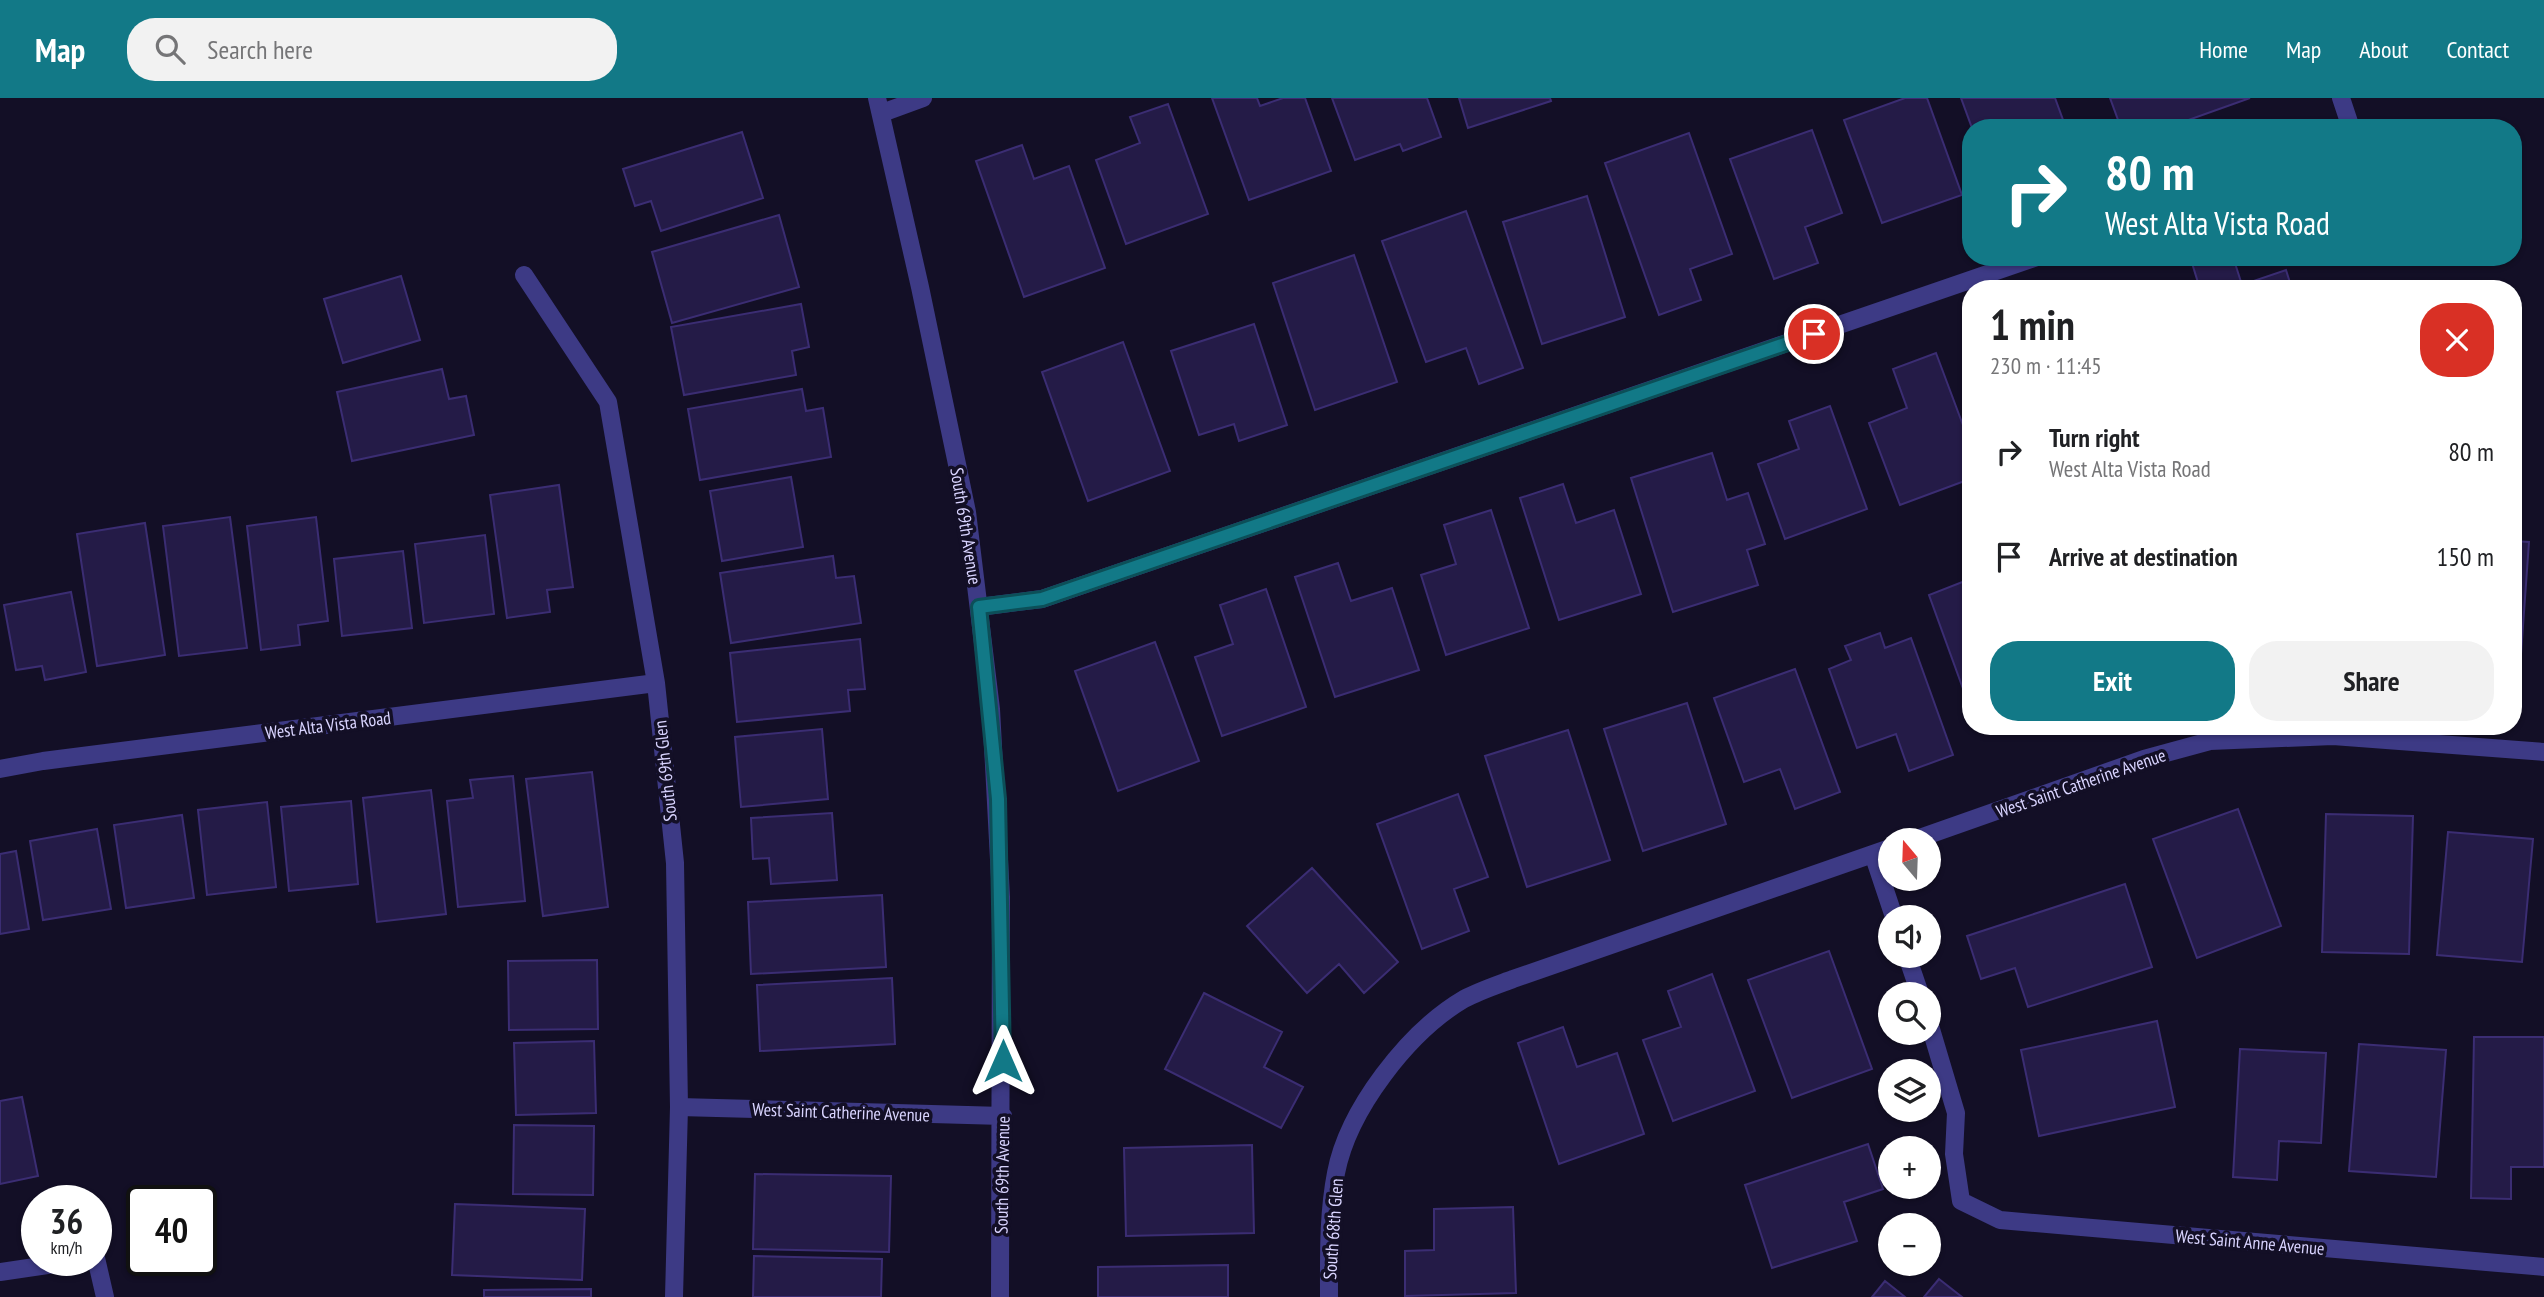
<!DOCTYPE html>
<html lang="en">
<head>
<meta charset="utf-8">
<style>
  :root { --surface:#fff; --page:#f2f2f2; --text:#202124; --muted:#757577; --accent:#127987 }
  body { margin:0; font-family:"PT Sans Narrow",sans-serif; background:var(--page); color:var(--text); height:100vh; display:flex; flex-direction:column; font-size:26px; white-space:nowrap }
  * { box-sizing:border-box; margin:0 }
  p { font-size:23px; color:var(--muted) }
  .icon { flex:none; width:38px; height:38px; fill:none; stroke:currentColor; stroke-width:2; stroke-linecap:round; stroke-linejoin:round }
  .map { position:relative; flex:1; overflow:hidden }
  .sheet { position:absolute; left:1962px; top:182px; width:560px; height:455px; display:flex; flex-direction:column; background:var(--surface); border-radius:28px; box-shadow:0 2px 5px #0004 }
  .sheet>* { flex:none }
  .top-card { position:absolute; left:1962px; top:21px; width:560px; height:147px; border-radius:28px; box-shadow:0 2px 5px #0004; background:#127987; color:#fff; overflow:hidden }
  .needle { width:46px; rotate:341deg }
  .controls { position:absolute; left:1878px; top:730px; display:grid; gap:14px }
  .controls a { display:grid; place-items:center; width:63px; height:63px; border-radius:50%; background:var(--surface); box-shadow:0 2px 5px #0004; font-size:35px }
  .speed { position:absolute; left:21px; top:1087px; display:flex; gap:14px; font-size:35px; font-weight:700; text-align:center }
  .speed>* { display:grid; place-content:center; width:91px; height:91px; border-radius:50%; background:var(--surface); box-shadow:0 2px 5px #0004; line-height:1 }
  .speed small { font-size:18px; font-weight:400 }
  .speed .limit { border:4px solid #111; border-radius:10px; background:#fff; color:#111 }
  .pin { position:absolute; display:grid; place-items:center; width:60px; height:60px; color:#fff; margin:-30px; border:4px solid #fff; border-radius:50%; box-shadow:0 2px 7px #0007 }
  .me { position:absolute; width:77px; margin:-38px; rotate:0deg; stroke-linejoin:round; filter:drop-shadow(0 0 5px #0008) }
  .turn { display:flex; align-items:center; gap:24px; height:147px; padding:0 28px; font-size:32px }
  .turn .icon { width:91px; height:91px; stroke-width:2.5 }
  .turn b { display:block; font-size:49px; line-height:60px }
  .round { display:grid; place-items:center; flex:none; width:74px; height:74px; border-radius:28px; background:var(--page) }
  .summary { display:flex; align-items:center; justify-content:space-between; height:119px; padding:0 28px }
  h1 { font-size:42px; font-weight:600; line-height:52px }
  .action { display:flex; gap:14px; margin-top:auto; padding:14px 28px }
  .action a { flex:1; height:80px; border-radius:28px; background:var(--accent); color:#fff; font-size:28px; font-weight:600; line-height:80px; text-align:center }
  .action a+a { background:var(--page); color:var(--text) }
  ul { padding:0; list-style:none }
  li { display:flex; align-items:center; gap:21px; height:105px; padding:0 28px }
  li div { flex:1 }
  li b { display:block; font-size:26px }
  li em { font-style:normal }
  header { display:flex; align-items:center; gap:42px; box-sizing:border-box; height:98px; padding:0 35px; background:var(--accent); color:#fff }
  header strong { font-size:33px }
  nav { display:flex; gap:38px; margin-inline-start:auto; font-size:24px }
  .search { width:490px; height:63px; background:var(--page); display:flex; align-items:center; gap:18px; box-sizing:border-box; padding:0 24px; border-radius:28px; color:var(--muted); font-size:26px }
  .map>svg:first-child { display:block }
  .building { fill:#241b47; stroke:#3b2d73; stroke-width:2 }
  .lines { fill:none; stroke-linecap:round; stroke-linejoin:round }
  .minor { stroke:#3d3a85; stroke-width:18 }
  .route-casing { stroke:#0c4f58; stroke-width:18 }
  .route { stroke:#127987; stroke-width:12 }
  .labels { text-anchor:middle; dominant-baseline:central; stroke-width:7; stroke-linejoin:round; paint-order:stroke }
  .street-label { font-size:18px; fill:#d9d4ff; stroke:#130f26 }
</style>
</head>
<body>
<header>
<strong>Map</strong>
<div class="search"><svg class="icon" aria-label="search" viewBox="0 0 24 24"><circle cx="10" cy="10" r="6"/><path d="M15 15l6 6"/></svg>Search here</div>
<nav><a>Home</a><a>Map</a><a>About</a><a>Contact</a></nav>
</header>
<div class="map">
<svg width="2544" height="1199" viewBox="0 0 2544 1199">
  <rect width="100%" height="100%" fill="#130f26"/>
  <!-- building -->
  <path class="building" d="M 1212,0 L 1257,0 L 1260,8 L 1283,0 L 1305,0 L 1331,73 L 1249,102 Z
    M 1332,0 L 1427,0 L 1441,39 L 1403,53 L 1400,46 L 1355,62 Z
    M 1459,0 L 1550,0 L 1551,3 L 1468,30 Z
    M 1905,0 L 1927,0 L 1962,97 L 1882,125 L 1844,22 Z
    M 1961,0 L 2055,0 L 2066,30 L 1972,30 Z
    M 2110,0 L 2250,0 L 2166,30 L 2121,30 Z
    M 1168,6 L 1208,116 L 1126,146 L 1096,62 L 1140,45 L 1130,19 Z
    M 1812,32 L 1842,115 L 1805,129 L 1818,165 L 1774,181 L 1730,61 Z
    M 742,34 L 763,100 L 661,133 L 651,103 L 635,108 L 623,71 Z
    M 1689,35 L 1732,156 L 1690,171 L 1701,202 L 1659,217 L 1605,65 Z
    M 1022,47 L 1034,81 L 1069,68 L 1105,170 L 1024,199 L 976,63 Z
    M 1587,98 L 1625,219 L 1542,246 L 1503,124 Z
    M 1466,113 L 1523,270 L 1479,286 L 1466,250 L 1426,264 L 1382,143 Z
    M 779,117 L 799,189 L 672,225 L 652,154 Z
    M 1354,157 L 1397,284 L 1315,312 L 1273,185 Z
    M 2209,159 L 2233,159 L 2242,187 L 2286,172 L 2292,191 L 2200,191 L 2192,165 Z
    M 401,178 L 420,242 L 343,265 L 324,201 Z
    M 801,206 L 809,249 L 792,253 L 796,277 L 684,297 L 671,229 Z
    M 1254,226 L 1287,327 L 1239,343 L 1234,326 L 1199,337 L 1171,253 Z
    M 1123,244 L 1170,373 L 1088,403 L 1042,274 Z
    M 1936,255 L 1970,346 L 1970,381 L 1900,407 L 1869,325 L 1907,310 L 1893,271 Z
    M 442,271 L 449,301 L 466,298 L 474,337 L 352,363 L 337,294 Z
    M 802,291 L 806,313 L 823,310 L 831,359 L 700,382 L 688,311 Z
    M 1830,308 L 1867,411 L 1785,441 L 1758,366 L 1799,351 L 1789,323 Z
    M 1712,355 L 1727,402 L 1748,395 L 1765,446 L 1747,452 L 1758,487 L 1673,514 L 1631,380 Z
    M 791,379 L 803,449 L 722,463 L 710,393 Z
    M 1563,386 L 1576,425 L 1614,412 L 1641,496 L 1559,522 L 1520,400 Z
    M 559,387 L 573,489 L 547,492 L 550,514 L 507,520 L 490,397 Z
    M 1491,412 L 1529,530 L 1446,557 L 1421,477 L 1456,466 L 1444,427 Z
    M 230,419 L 247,550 L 179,558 L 163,428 Z
    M 316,419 L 328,523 L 298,527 L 300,547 L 261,552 L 247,428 Z
    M 145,425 L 165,557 L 97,568 L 77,436 Z
    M 485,437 L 494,516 L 424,525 L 415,446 Z
    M 2513,443 L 2529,444 L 2520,570 L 2513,569 Z
    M 403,453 L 412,530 L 342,538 L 334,461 Z
    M 833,458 L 836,480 L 854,478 L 861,525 L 731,545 L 720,475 Z
    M 1338,465 L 1351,503 L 1392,490 L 1419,572 L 1335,599 L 1295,479 Z
    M 1970,481 L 1970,610 L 1929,497 Z
    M 1266,491 L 1306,609 L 1222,638 L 1195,559 L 1233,546 L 1220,507 Z
    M 71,494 L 86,574 L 45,582 L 42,568 L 16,572 L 4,507 Z
    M 1880,535 L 1885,550 L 1911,540 L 1953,657 L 1909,673 L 1896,636 L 1857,650 L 1829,571 L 1851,562 L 1845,548 Z
    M 860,541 L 865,591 L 848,592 L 850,613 L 737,624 L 730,555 Z
    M 1155,544 L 1199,663 L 1118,693 L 1075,573 Z
    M 1795,571 L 1840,694 L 1795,711 L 1780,671 L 1744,684 L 1714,600 Z
    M 1687,605 L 1726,726 L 1643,753 L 1604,631 Z
    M 822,631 L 828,701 L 741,709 L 735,639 Z
    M 1568,632 L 1610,762 L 1527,789 L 1485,658 Z
    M 592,674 L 608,809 L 543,818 L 526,681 Z
    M 513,678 L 525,803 L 458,809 L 447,703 L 473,700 L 470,682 Z
    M 431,692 L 446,816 L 377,824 L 363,700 Z
    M 1458,696 L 1488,779 L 1454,791 L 1469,833 L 1422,851 L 1377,726 Z
    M 351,703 L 358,786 L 289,793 L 281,709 Z
    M 267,704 L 276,789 L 207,797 L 198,712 Z
    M 2238,711 L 2281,828 L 2197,860 L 2153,741 Z
    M 832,715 L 837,782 L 771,786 L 769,760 L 753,761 L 751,720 Z
    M 2326,716 L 2413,718 L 2409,856 L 2322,854 Z
    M 182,717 L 194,800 L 126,810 L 114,727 Z
    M 97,731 L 111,811 L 43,822 L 30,743 Z
    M 2448,734 L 2533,741 L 2522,864 L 2437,857 Z
    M 16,753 L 29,831 L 0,836 L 0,756 Z
    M 1312,770 L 1398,864 L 1364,895 L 1339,866 L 1307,895 L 1247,828 Z
    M 2125,786 L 2152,869 L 2028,909 L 2015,870 L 1981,881 L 1967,838 Z
    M 882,797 L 886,869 L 751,876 L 748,804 Z
    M 1829,853 L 1872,971 L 1792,1000 L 1748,882 Z
    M 597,862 L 598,931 L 509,932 L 508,863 Z
    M 1712,876 L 1755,993 L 1673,1023 L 1643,942 L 1681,929 L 1668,893 Z
    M 892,880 L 895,946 L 760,953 L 757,887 Z
    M 1204,895 L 1282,934 L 1264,969 L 1303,989 L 1281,1030 L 1165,971 Z
    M 2157,923 L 2175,1009 L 2039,1038 L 2021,952 Z
    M 1563,929 L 1577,969 L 1617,955 L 1644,1036 L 1559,1066 L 1518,945 Z
    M 2474,939 L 2544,939 L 2544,1069 L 2511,1069 L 2511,1101 L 2471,1100 Z
    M 594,943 L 596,1015 L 516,1017 L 514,945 Z
    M 2359,946 L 2446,952 L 2436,1079 L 2349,1073 Z
    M 2240,951 L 2326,955 L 2321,1045 L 2279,1043 L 2277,1082 L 2233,1079 Z
    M 22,999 L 38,1078 L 0,1086 L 0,1003 Z
    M 514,1027 L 594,1028 L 593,1097 L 513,1096 Z
    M 1868,1046 L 1883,1091 L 1844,1104 L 1857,1143 L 1772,1170 L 1745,1087 Z
    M 1252,1047 L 1254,1135 L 1126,1138 L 1124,1050 Z
    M 755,1076 L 891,1078 L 889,1154 L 753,1151 Z
    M 455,1106 L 585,1111 L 582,1182 L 452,1177 Z
    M 1513,1109 L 1516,1195 L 1405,1198 L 1405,1153 L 1434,1152 L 1434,1111 Z
    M 754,1158 L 882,1161 L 881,1199 L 753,1199 Z
    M 1228,1167 L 1228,1199 L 1098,1199 L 1098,1169 Z
    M 1939,1181 L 1962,1199 L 1924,1199 Z
    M 1885,1183 L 1905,1199 L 1872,1199 Z
    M 591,1191 L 591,1199 L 484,1199 L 484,1192 Z"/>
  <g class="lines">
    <!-- minor -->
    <path class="minor" d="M 877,0 L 920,189 L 967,414 L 991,611 L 1001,799 L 1000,1199
      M 2341,0 L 2351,30
      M 882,15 L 923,0
      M 524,177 L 608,304 L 656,585 L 675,765 L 679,1009 L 674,1199
      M 979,509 L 1042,501 L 2037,159
      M 0,671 L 43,663 L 656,585
      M 1914,742 L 2144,661 L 2210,643 L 2333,638 L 2544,654
      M 1873,756 L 1894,819
      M 1907,858 L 1920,896
      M 1928,921 L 1956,1015 L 1954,1056 L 1961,1103 L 2000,1122 L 2544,1169
      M 679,1009 L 1003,1018
      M 96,1160 L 105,1199
      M 0,1174 L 82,1162
      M 1329,1199 C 1329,1158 1328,1116 1336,1075 C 1348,1012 1408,934 1464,901 C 1479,893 1497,887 1513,881 L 1890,750"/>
  </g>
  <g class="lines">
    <defs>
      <path id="route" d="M 1003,963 L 998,701 L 979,509 L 1042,501 L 1814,236"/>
    </defs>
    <!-- route casing -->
    <use href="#route" class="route-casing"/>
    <!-- route -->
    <use href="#route" class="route"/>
  </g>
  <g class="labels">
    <!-- street labels -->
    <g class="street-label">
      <text transform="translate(966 428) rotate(81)">South 69th Avenue</text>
      <text transform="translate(328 627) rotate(-7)">West Alta Vista Road</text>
      <text transform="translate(665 673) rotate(-96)">South 69th Glen</text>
      <text transform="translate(2081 685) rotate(-19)">West Saint Catherine Avenue</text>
      <text transform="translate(841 1014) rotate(2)">West Saint Catherine Avenue</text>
      <text transform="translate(1002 1077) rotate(-89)">South 69th Avenue</text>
      <text transform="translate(1333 1131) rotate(-86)">South 68th Glen</text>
      <text transform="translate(2250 1144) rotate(5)">West Saint Anne Avenue</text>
    </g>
  </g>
</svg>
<div class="controls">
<a><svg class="needle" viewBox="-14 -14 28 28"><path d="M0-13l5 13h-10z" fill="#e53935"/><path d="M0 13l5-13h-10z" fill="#757577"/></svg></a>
<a><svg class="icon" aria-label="sound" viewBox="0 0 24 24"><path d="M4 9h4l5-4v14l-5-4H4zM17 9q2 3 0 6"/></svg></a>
<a><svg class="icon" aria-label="search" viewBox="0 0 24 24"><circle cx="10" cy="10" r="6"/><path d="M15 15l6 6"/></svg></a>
<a><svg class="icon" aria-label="layers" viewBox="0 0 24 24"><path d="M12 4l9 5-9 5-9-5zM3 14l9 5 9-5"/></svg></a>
<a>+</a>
<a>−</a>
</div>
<div class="speed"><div>36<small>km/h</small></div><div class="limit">40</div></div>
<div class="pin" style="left:1814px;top:236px;background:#d93025"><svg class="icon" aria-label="arrive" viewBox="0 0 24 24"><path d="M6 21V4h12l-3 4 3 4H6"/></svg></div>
<svg class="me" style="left:1003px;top:963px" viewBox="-20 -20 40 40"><path d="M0-17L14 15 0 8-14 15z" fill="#127987" stroke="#fff" stroke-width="4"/></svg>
<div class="top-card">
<div class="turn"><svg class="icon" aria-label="right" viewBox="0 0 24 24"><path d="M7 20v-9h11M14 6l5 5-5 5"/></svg><div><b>80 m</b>West Alta Vista Road</div></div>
</div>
<section class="sheet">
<div class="summary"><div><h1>1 min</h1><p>230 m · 11:45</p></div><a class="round" style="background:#d93025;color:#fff"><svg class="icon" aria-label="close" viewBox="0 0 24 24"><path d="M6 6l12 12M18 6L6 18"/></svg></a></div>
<ul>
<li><svg class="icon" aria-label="right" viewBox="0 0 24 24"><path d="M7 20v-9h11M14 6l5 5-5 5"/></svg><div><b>Turn right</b><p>West Alta Vista Road</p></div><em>80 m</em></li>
<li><svg class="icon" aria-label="arrive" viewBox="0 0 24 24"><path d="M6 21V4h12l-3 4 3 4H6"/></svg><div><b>Arrive at destination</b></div><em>150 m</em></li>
</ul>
<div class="action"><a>Exit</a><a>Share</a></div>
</section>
</div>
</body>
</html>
